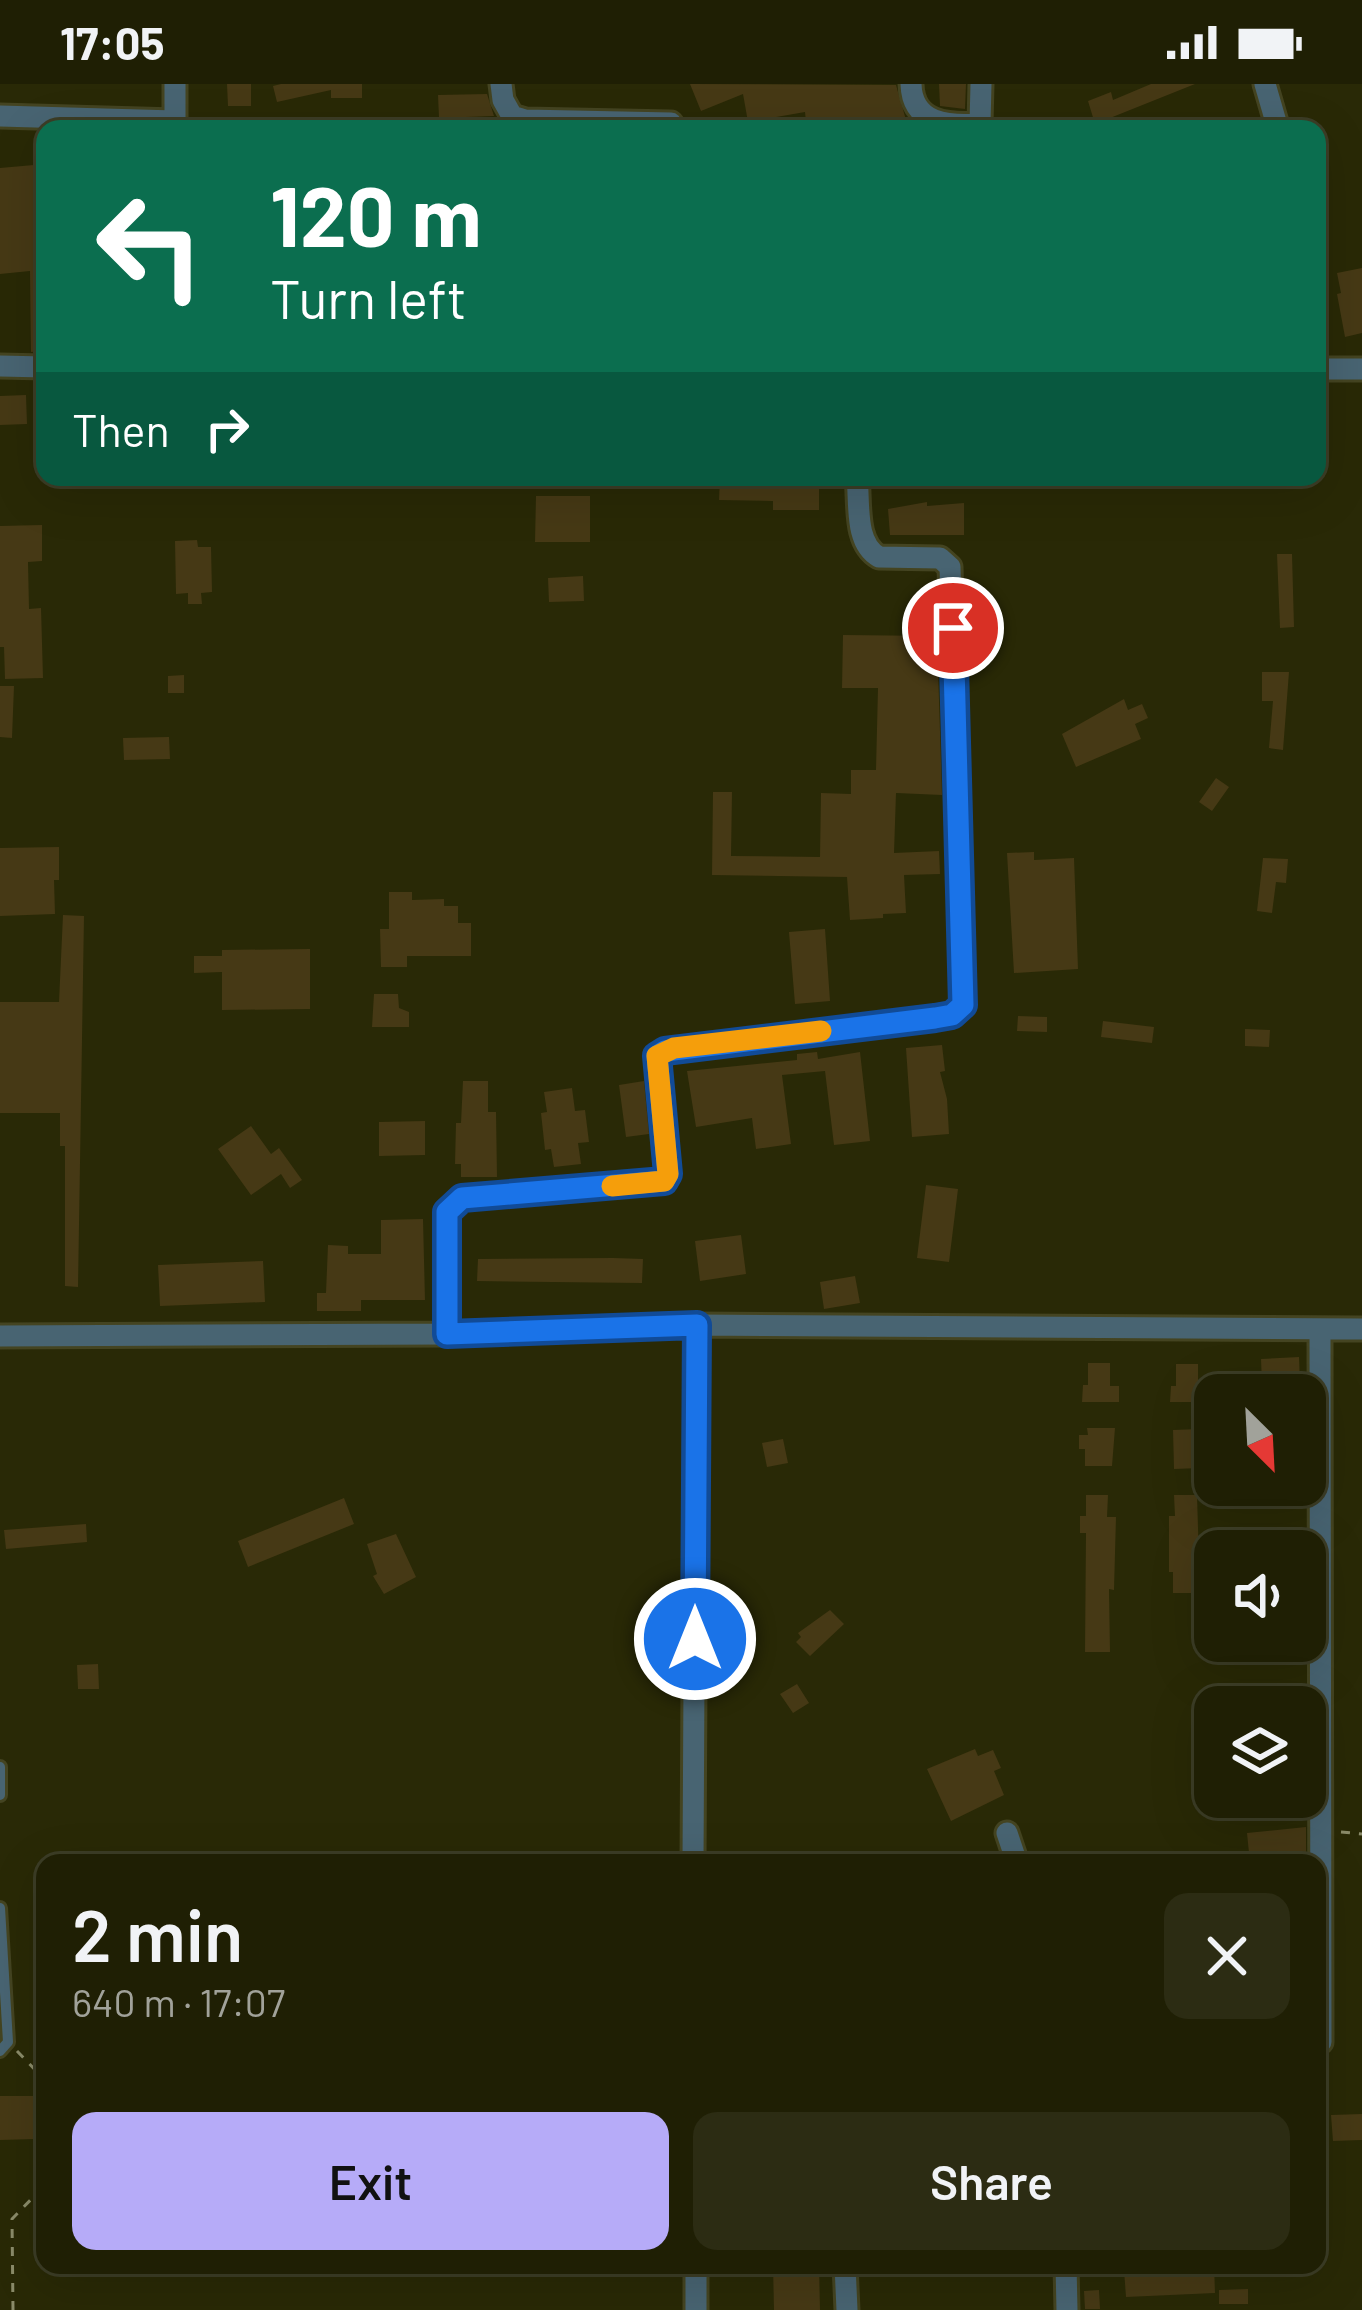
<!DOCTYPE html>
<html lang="en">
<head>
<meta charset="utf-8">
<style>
  :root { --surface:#1f1f04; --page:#2c2c13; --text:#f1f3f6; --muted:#a1a29a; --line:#3c3d26; --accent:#b6abf8 }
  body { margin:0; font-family:Barlow,sans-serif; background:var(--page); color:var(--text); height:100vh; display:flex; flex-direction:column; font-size:45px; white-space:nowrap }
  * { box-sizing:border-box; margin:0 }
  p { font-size:39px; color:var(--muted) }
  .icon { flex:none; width:66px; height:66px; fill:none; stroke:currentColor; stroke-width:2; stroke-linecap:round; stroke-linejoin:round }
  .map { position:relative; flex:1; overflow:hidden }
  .panel { position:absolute; left:36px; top:1770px; width:1290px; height:420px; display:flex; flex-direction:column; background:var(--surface); border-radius:24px; box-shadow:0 12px 48px #0002,0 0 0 3px var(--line) }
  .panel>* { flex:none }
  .banner { position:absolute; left:36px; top:36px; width:1290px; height:366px; border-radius:24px; box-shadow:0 12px 48px #0002,0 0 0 3px var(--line); background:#0b6e4f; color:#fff; overflow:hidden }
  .needle { width:78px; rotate:156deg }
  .controls { position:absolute; left:1194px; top:1290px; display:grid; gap:24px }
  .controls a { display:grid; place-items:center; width:132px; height:132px; border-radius:24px; background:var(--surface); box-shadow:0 12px 48px #0002,0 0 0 3px var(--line); font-size:60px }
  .pin { position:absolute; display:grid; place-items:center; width:102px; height:102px; color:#fff; margin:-51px; border:6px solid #fff; border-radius:50%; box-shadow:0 3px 12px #0007 }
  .me { position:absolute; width:132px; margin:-66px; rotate:0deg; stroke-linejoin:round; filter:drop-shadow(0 0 9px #0008) }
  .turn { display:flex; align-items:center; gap:42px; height:252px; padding:0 36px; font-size:54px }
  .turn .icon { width:156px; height:156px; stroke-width:2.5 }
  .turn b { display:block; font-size:84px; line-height:102px }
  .then { display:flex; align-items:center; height:114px; padding:0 36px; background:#0003; gap:24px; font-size:45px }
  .round { display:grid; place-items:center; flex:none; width:126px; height:126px; border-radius:24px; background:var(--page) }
  .overview { display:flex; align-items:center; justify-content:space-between; height:204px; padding:0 36px }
  h1 { font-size:72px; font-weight:600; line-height:90px }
  .button { display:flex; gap:24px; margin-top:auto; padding:24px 36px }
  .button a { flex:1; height:138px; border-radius:24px; background:var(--accent); color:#111; font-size:48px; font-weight:600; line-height:138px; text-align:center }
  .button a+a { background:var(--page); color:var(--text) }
  .status { display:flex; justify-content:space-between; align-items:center; height:84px; padding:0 60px; background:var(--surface); direction:ltr }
  .status svg { height:33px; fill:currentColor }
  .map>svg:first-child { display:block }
  .building { fill:#463915 }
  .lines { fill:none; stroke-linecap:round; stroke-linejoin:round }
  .lane-casing { stroke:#444421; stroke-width:16 }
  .street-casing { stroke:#444421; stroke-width:27 }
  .path { stroke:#8a8b69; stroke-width:3; stroke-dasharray:9 9; stroke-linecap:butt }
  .lane { stroke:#486472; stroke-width:10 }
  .street { stroke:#486472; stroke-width:21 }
  .route-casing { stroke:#114b97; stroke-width:30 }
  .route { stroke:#1a73e8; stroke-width:21 }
  .slow { stroke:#f59e0b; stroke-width:21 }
</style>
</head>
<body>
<div class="status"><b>17:05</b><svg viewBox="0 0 49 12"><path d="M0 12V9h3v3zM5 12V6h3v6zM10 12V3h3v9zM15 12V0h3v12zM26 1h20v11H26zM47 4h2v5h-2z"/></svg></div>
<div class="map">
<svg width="1362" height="2226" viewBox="0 0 1362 2226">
  <rect width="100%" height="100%" fill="#292906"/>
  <!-- building -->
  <path class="building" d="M 227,0 L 251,0 L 251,22 L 228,22 Z
    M 281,0 L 331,0 L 331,3 L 331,0 L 362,0 L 362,14 L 331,14 L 331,6 L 277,18 L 273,2 Z
    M 690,0 L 896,1 L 906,36 L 806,38 L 805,28 L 748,38 L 743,10 L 701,27 Z
    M 939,0 L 966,0 L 965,25 L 940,22 Z
    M 1151,0 L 1195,0 L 1095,40 L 1088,17 L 1111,8 L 1113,16 Z
    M 487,10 L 494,32 L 439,34 L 438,11 Z
    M 45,80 L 45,267 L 31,268 L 30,187 L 0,190 L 0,84 Z
    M 1362,184 L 1362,249 L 1345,253 L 1337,210 L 1341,209 L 1337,189 Z
    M 26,311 L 27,340 L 0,341 L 0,312 Z
    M 720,393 L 819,393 L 819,426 L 773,426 L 773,417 L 719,416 Z
    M 536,412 L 590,412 L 590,458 L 535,458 Z
    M 927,418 L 927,422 L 964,419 L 964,451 L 890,451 L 888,425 Z
    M 42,441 L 42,477 L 28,478 L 29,525 L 41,524 L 43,594 L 5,595 L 4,563 L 0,563 L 0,442 Z
    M 197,456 L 198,463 L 211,463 L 212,508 L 201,509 L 202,520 L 188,520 L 188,509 L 176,510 L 175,457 Z
    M 1277,470 L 1292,470 L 1294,543 L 1280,544 Z
    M 583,492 L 584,517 L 549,518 L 548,494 Z
    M 843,551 L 937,552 L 942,711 L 896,709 L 894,769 L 939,767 L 940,790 L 904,791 L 906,829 L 883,830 L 883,834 L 850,836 L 847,793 L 712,791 L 713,708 L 732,708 L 731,772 L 820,773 L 821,709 L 851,710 L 851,686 L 876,686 L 878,604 L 842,604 Z
    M 1262,588 L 1289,588 L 1283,666 L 1269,664 L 1273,617 L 1262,617 Z
    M 184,591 L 184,609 L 168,609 L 168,592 Z
    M 0,602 L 14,602 L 12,654 L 0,653 Z
    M 1124,615 L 1128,626 L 1142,620 L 1148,634 L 1135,640 L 1141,655 L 1076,683 L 1062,650 Z
    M 169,653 L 170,675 L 124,676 L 123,654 Z
    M 1216,694 L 1229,703 L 1212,727 L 1199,718 Z
    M 59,763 L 59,796 L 54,796 L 55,830 L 0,832 L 0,764 Z
    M 1034,768 L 1034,776 L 1074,774 L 1078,885 L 1014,889 L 1007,769 Z
    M 1263,774 L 1288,775 L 1286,799 L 1276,798 L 1272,829 L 1257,827 Z
    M 389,808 L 412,808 L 412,816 L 444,815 L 444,822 L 458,822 L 458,839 L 471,839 L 471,872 L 407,872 L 407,883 L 381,883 L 380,845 L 389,845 Z
    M 63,831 L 84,832 L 78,1203 L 65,1202 L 65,1062 L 60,1062 L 60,1029 L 0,1029 L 0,918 L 59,918 Z
    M 825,845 L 830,917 L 795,920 L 789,848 Z
    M 310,865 L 310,925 L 222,926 L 222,888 L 194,889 L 194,872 L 222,872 L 222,866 Z
    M 374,910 L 398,910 L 399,924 L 409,928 L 409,943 L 372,943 Z
    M 1018,932 L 1047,933 L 1047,948 L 1017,947 Z
    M 1103,937 L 1154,943 L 1152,959 L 1101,953 Z
    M 1245,945 L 1270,946 L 1269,963 L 1245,962 Z
    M 942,961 L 945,987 L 940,988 L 947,1015 L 949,1050 L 912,1053 L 906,964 Z
    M 817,968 L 818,975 L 860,968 L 870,1057 L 834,1061 L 825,987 L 782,991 L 791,1060 L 756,1065 L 752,1034 L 696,1043 L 687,987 L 797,976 L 797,970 Z
    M 463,997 L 488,997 L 488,1028 L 496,1028 L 497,1093 L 461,1093 L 461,1080 L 455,1080 L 456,1039 L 461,1039 Z
    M 644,997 L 649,1050 L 626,1053 L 619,1001 Z
    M 572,1004 L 575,1027 L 585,1026 L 589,1058 L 578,1059 L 581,1080 L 554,1083 L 551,1065 L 545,1066 L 541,1029 L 547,1028 L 544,1008 Z
    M 425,1037 L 425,1071 L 379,1072 L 379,1038 Z
    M 251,1042 L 271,1070 L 279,1064 L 302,1096 L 290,1104 L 281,1090 L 251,1111 L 218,1065 Z
    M 926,1101 L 958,1105 L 949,1178 L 917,1174 Z
    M 423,1135 L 425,1216 L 361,1216 L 361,1227 L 317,1227 L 317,1209 L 326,1209 L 328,1161 L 348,1162 L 348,1170 L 381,1170 L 381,1136 Z
    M 741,1151 L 746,1190 L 700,1197 L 695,1157 Z
    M 613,1174 L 643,1175 L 642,1199 L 477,1197 L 478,1175 Z
    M 263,1177 L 265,1218 L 160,1222 L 158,1181 Z
    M 855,1192 L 860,1219 L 824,1225 L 820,1198 Z
    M 1299,1273 L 1300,1299 L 1262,1300 L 1261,1275 Z
    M 1088,1279 L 1110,1279 L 1110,1302 L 1119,1302 L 1119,1318 L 1082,1318 L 1083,1301 L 1088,1301 Z
    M 1176,1280 L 1198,1280 L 1198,1303 L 1207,1303 L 1207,1318 L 1170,1318 L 1171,1302 L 1176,1302 Z
    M 1087,1344 L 1115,1344 L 1112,1382 L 1085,1382 L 1085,1365 L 1079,1365 L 1079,1351 L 1088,1351 Z
    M 1200,1345 L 1200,1384 L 1174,1385 L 1173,1346 Z
    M 783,1355 L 788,1379 L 767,1383 L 762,1359 Z
    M 1228,1401 L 1305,1401 L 1305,1418 L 1255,1415 L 1255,1420 L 1228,1421 Z
    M 1086,1411 L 1108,1411 L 1107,1433 L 1116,1433 L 1114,1506 L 1109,1505 L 1110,1568 L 1085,1568 L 1086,1449 L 1080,1449 L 1080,1432 L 1086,1432 Z
    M 1174,1411 L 1197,1411 L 1200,1509 L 1173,1509 L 1173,1488 L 1169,1488 L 1169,1432 L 1175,1432 Z
    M 344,1414 L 354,1440 L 248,1483 L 238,1457 Z
    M 86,1440 L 87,1458 L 6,1465 L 4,1446 Z
    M 1228,1443 L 1255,1444 L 1255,1467 L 1229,1467 Z
    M 396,1450 L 416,1493 L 384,1510 L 373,1492 L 377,1490 L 367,1460 Z
    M 830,1526 L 844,1540 L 810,1572 L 796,1558 L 801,1553 L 798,1549 Z
    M 98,1580 L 99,1605 L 78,1605 L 77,1581 Z
    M 797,1600 L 809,1619 L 793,1629 L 780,1610 Z
    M 975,1665 L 978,1672 L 993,1666 L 1001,1684 L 994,1687 L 1004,1711 L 951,1737 L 927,1685 Z
    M 1306,1743 L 1306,1778 L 1250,1779 L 1247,1749 Z
    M 0,2012 L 34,2012 L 34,2055 L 0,2056 Z
    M 1362,2030 L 1362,2056 L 1333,2057 L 1331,2031 Z
    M 773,2181 L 819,2181 L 820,2226 L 774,2226 Z
    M 1150,2181 L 1214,2181 L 1215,2209 L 1126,2213 L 1124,2186 L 1150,2185 Z
    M 1248,2205 L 1248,2220 L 1219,2220 L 1219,2206 Z
    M 1099,2206 L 1100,2225 L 1085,2225 L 1084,2207 Z"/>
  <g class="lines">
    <defs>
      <path id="lane" d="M 0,1683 L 0,1711
        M 0,1824 L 8,1958 L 0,1967"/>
      <path id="street" d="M 175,0 L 175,45
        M 501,0 L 503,16 L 512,32 L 525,36 L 671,39
        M 911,0 C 912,40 948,42 980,40 L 980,45
        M 1265,0 L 1278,45
        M 0,32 L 175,37
        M 980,40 L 981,0
        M 0,282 L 45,283
        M 1317,285 L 1362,285
        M 1320,1245 L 1321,1958
        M 447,1250 L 447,1128 L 462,1114 L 664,1097 L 667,1090 L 657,972 L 665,967 L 935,934 L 952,931 L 963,921 L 950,483 L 940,474 L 879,473 C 854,459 860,419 857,393
        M 0,1252 L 447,1250 L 696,1241 L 1362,1245
        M 1007,1749 L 1017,1779
        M 693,1779 L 696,1241
        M 696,2181 L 696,2226
        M 845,2181 L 847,2226
        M 1066,2181 L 1067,2226"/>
    </defs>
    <!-- lane casing -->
    <use href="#lane" class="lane-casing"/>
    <!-- street casing -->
    <use href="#street" class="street-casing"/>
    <!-- path -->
    <path class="path" d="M 1341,1748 L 1362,1750
      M 17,1967 L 45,1996
      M 13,2226 L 12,2135 L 45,2101"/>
    <!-- lane -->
    <use href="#lane" class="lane"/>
    <!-- street -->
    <use href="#street" class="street"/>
  </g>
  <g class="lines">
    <defs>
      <path id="route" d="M 695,1555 L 697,1241 L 447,1250 L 447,1128 L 462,1114 L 664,1097 L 668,1090 L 657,972 L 665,967 L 935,934 L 952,931 L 963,921 L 953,544"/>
    </defs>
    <!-- route casing -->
    <use href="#route" class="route-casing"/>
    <!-- route -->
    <use href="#route" class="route"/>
    <!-- slow -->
    <path class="slow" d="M 612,1102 L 664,1097 L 668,1090 L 657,972 L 674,964 L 821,947"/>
  </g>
</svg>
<div class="controls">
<a><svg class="needle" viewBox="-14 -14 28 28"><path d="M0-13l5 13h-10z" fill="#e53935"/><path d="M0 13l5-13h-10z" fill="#a1a29a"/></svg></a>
<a><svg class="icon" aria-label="sound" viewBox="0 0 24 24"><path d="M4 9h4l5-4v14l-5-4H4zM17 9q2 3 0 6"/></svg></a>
<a><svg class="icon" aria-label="layers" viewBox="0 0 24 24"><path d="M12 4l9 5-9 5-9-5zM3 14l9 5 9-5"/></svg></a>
</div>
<div class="pin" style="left:953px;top:544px;background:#d93025"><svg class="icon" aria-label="arrive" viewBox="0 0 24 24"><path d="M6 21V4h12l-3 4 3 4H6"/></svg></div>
<svg class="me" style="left:695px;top:1555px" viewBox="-20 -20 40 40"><circle r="17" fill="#1a73e8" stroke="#fff" stroke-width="3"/><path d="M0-11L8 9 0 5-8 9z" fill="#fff"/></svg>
<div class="banner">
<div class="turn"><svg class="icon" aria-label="left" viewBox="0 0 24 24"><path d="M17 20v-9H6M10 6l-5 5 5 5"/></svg><div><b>120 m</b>Turn left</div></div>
<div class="then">Then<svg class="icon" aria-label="right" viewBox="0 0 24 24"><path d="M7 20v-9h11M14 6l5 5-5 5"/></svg></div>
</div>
<section class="panel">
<div class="overview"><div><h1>2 min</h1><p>640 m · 17:07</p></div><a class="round"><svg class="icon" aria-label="close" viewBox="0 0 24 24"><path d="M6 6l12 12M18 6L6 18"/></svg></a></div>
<div class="button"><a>Exit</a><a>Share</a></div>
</section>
</div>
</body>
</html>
